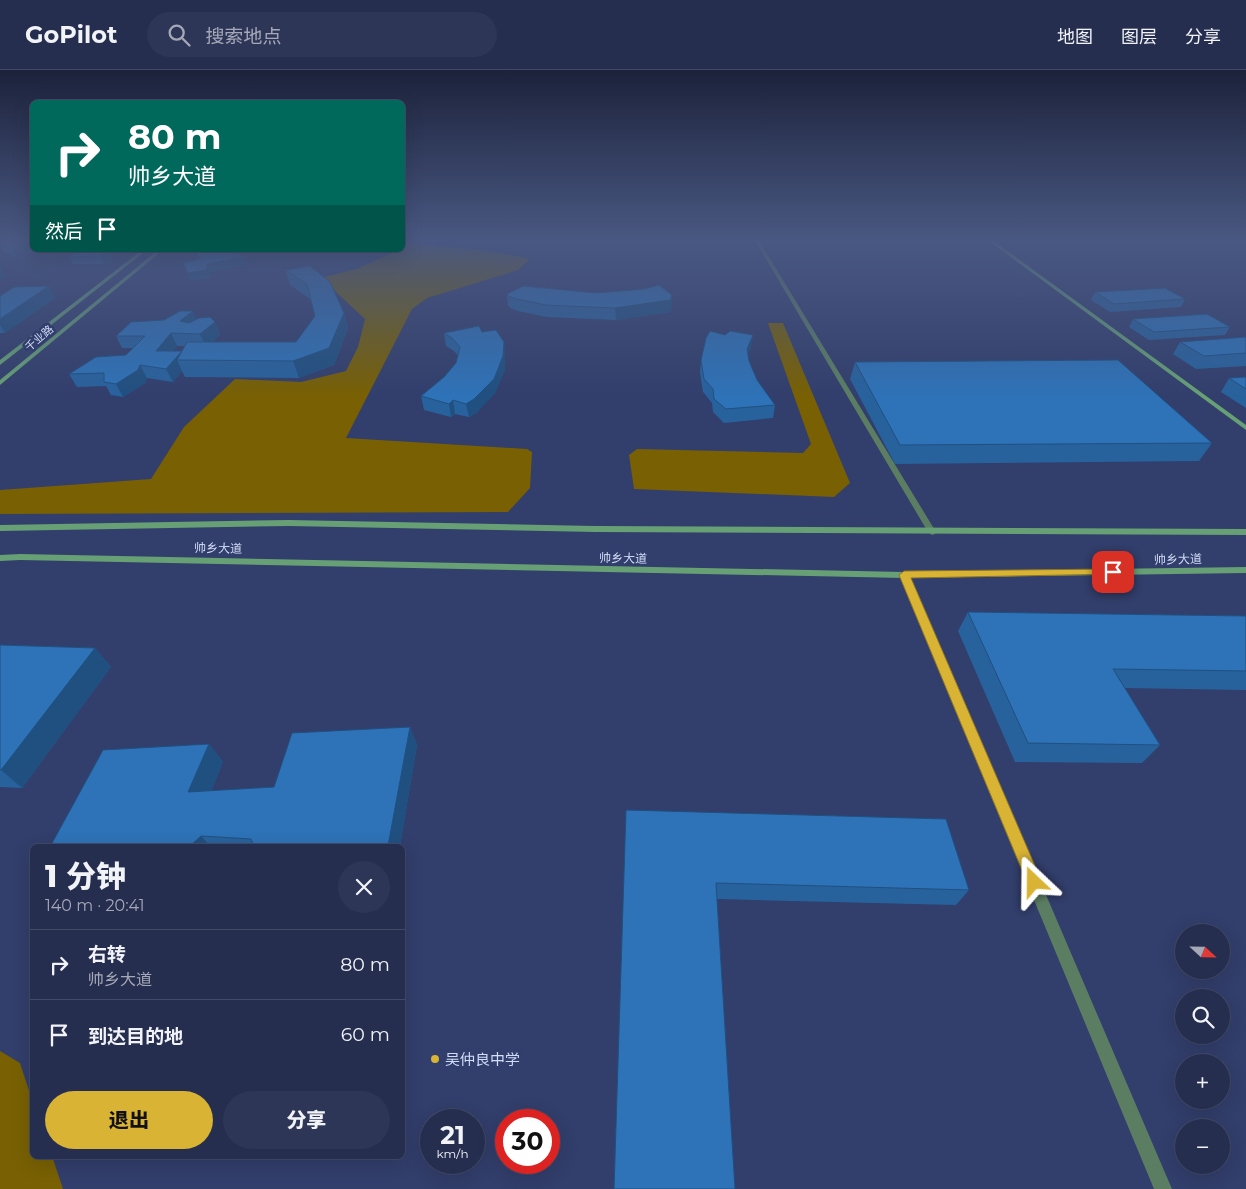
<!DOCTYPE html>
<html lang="zh">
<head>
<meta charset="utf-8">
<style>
  :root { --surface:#262e50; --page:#2e3657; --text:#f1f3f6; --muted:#a4a8b7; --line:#424a67; --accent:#d9b334 }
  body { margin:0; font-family:Montserrat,"Noto Sans SC",sans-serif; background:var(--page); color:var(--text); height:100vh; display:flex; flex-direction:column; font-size:19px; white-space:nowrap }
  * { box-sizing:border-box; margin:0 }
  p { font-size:16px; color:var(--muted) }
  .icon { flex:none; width:28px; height:28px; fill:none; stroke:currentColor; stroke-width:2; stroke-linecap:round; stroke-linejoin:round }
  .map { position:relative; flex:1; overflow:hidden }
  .sheet { position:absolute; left:30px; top:774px; width:375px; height:315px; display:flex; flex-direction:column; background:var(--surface); border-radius:8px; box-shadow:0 5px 20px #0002,0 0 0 1px var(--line) }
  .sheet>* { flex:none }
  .hud { position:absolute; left:30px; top:30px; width:375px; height:152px; border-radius:8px; box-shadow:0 5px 20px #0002,0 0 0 1px var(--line); background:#00695c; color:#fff; overflow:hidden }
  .needle { width:32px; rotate:112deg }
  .buttons { position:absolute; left:1175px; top:854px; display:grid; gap:10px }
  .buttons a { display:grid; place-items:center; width:55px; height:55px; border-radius:50%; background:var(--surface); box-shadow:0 5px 20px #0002,0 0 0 1px var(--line); font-size:25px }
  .speed { position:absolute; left:420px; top:1039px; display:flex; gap:10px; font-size:25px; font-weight:700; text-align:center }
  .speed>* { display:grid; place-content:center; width:65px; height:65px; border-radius:50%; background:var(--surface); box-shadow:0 5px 20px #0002,0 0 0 1px var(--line); line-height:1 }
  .speed small { font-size:12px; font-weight:400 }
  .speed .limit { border:8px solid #d22; background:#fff; color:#111 }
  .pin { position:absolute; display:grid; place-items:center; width:42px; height:42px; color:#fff; margin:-21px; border-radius:10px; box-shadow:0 2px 8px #0006 }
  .me { position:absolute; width:55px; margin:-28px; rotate:337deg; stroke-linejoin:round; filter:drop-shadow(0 0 4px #0008) }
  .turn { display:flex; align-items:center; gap:18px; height:105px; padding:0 15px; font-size:22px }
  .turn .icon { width:65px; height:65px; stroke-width:2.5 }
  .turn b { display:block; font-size:35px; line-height:42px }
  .then { display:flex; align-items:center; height:48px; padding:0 15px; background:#0003; gap:10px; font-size:19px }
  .round { display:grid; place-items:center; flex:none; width:52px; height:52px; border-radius:26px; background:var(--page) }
  .head { display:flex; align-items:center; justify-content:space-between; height:85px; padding:0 15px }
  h1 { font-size:30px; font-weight:800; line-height:38px }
  .button { display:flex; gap:10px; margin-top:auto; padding:10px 15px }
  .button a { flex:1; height:58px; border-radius:30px; background:var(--accent); color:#111; font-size:20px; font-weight:800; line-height:58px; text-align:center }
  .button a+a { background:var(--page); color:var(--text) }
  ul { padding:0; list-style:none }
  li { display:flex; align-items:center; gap:15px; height:70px; padding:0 15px; border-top:1px solid var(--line) }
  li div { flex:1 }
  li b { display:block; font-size:19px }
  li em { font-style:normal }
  header { display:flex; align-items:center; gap:30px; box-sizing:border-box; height:70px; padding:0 25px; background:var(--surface); border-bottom:1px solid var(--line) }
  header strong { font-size:24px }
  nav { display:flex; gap:28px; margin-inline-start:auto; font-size:18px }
  .search { width:350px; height:45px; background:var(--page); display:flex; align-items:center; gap:12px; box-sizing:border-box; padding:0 18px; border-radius:28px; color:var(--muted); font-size:19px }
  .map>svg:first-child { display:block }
  .green { fill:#786003 }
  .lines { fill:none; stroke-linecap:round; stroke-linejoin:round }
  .street { fill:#5b7e63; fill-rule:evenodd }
  .secondary { fill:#67a075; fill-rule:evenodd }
  .wall { fill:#28629d; fill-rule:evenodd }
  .shaded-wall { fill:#205080 }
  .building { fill:#2e72b7; stroke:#205080 }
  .route { fill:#d9b334; stroke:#8d7422 }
  .poi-dot { fill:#d9b334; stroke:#323e6b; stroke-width:2 }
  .labels { text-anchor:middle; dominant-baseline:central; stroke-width:5; stroke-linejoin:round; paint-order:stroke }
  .far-street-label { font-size:11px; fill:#d3dcf8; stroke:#323e6b }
  .street-label { font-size:12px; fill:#d3dcf8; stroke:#323e6b }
  .near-poi-label { font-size:15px; fill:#d3dcf8; stroke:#323e6b; text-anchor:start }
</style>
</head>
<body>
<header>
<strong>GoPilot</strong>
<div class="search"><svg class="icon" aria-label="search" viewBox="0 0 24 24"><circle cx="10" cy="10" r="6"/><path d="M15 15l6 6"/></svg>搜索地点</div>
<nav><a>地图</a><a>图层</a><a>分享</a></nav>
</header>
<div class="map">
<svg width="1246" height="1119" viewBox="0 0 1246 1119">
  <rect width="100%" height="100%" fill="#323e6b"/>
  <!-- green -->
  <path class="green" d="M 403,169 L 422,169 L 424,175 C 460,178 495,180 530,189 L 518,200 L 427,228 L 412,239 L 346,368 L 527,379 L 532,382 L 530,418 L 508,442 L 0,444 L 0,420 L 151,409 L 184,357 L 235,309 L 301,312 L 346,301 L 358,277 L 365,249 L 321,208 L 356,199 L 392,183 L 392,180 L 402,180 Z
    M 768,253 L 783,253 L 850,413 L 834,427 L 634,419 L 629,385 L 637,379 L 803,383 L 811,374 Z
    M 0,981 L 20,993 L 32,1030 L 32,1086 L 52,1086 L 63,1119 L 0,1119 Z"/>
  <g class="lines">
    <!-- street -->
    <path class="street" d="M 754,169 L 758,169 L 936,462 L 935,464 L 932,465 L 928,462 Z
      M 904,502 L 909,505 L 1172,1119 L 1154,1119 L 899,505 Z"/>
    <!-- secondary -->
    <path class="secondary" d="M 986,169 L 991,169 L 1246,355 L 1246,360 Z
      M 142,180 L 147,180 L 0,295 L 0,290 Z
      M 158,180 L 163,180 L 0,315 L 0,310 Z
      M 289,450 L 595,456 L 1246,459 L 1246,465 L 595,462 L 289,456 L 0,461 L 0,455 Z
      M 20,484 L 904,502 L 1246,497 L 1246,503 L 904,508 L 20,490 L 0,491 L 0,485 Z"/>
  </g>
  <!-- wall -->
  <path class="wall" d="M 0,169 L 32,169 L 16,187 L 4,182 L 0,175 L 16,170 L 0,172 Z
    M 123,180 L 104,194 L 73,194 L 69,187 Z
    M 196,182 L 247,194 L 212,202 L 209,208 L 191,211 L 183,193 L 199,190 Z
    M 310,196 L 344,243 L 348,258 L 334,295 L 299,308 L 185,307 L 182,301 L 173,312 L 147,308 L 145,313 L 123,327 L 111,325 L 106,316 L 77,317 L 69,304 L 126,285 L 133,278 L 122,278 L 116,266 L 193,241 L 196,249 L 215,252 L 220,264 L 212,272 L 296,272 L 315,246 L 310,229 L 290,215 L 285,200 ZM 177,276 L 185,276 L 182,281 L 173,281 Z
    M 49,216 L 55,228 L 5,263 L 0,263 L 0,226 Z
    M 1095,222 L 1185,229 L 1181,237 L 1110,242 L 1091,230 Z
    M 507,224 L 672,225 L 672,236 L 670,242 L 616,250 L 547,247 L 518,241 L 510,238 L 508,235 Z
    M 1133,249 L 1230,257 L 1225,265 L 1149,270 L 1129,257 Z
    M 482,262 L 505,285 L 505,299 L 495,323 L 476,343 L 469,347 L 455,344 L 451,347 L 424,340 L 421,326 L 444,307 L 456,293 L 458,285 L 454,281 L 446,276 L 444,263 Z
    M 1246,267 L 1246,296 L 1196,299 L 1173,284 L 1180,272 Z
    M 751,277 L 748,284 L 749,291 L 757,310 L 775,335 L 773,348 L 724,353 L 713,342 L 712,333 L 703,322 L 700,303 L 701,290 Z
    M 855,292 L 1212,373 L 1199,391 L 895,394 L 850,309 Z
    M 1246,307 L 1246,338 L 1221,322 L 1229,308 Z
    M 968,542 L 1246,546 L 1246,620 L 1125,618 L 1160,675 L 1142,693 L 1015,692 L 958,561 Z
    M 0,575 L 95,578 L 111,597 L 22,718 L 0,717 Z
    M 410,657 L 417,675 L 400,776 L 53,776 L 51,775 L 209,674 L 223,692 L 211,721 L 274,717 Z
    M 626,740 L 969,820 L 956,835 L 717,829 Z"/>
  <!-- shaded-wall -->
  <path class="shaded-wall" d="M 0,169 L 24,169 L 0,172 Z
    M 32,173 L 32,180 L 39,180 L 16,187 L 12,180 Z
    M 109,180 L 123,180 L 104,194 L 100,186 Z
    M 326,180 L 342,180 L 326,183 Z
    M 244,187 L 247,194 L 212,202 L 209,208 L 191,211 L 188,203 L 208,194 Z
    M 0,195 L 6,207 L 0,208 Z
    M 49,216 L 55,228 L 5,263 L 0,255 L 0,249 Z
    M 672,225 L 672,236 L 670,242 L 616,250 L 615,238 Z
    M 193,241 L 198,253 L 186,264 L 180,251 Z
    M 344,243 L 348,258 L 334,295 L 299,308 L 293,291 Z
    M 215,252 L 220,264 L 206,277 L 200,264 Z
    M 171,263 L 177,276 L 162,294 L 156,281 Z
    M 753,265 L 751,277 L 745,291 L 747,279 Z
    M 504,272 L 505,285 L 505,299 L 495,323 L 476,343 L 469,347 L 466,334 Z
    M 182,281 L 177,290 L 182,301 L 173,312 L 166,299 Z
    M 140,295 L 147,308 L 145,313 L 123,327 L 116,314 Z
    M 453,330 L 455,344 L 451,347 L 449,334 Z
    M 95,578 L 111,597 L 22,718 L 1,700 Z
    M 410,657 L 417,675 L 400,776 L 388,776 Z
    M 209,674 L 223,692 L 204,740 L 188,722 Z
    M 201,766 L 210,776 L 190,776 Z"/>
  <!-- building -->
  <path class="building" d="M 20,169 L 32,169 L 32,173 L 12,180 L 0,175 Z
    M 79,180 L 109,180 L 100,186 L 69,187 Z
    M 207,180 L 232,180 L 244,187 L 208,194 L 206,200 L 188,203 L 183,193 L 201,189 L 196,182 Z
    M 310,196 L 330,212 L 344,243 L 329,278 L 293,291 L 177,290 L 187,272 L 296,272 L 315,246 L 307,214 L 285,200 Z
    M 659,215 L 672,225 L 670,230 L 615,238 L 546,235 L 517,229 L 508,226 L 507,224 L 523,216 L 597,223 L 644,219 Z
    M 49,216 L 0,249 L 0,226 L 14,217 Z
    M 1165,218 L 1185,229 L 1114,234 L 1095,222 Z
    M 180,241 L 193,241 L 180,251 L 189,253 L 199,248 L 210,247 L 215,252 L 200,264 L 171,263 L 156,281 L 182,281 L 166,299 L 140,295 L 138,300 L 116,314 L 104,312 L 104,303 L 69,304 L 96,287 L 126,285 L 145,266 L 116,266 L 131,252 L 164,250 Z
    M 1207,244 L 1230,257 L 1154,262 L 1133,249 Z
    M 479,256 L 482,262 L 496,260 L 504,272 L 503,286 L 494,309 L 474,329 L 466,334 L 453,330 L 449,334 L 421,326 L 444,307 L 456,293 L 460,277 L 452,268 L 444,263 Z
    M 710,261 L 725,265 L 730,261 L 753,265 L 747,279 L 749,291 L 757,310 L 775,335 L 726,339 L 714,329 L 713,319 L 704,309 L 701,290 L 706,268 Z
    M 1246,267 L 1246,283 L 1204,286 L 1180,272 Z
    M 1118,290 L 1212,373 L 900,375 L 855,292 Z
    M 1246,307 L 1246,319 L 1229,308 Z
    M 968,542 L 1246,546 L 1246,601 L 1113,599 L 1160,675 L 1028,673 Z
    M 0,575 L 95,578 L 1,700 L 0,700 Z
    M 410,657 L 388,776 L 254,776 L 251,769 L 201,766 L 190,776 L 56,776 L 51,775 L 103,680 L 209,674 L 188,722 L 274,717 L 292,663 Z
    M 626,740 L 946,749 L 969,820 L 716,813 L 735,1119 L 614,1119 Z"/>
  <!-- sky -->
  <linearGradient id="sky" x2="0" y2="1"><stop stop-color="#1c223b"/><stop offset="0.52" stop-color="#495882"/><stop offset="1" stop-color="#495882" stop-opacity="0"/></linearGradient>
  <rect width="1246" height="326" fill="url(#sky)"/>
  <!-- route -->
  <path class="route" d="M 1113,499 L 1117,500 L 1118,502 L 1117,504 L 911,508 L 1042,812 L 1039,817 L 1034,819 L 1029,817 L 899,505 L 904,501 Z"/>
  <!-- markers -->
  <circle class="poi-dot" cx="435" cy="989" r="5"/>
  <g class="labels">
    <!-- far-street labels -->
    <g class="far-street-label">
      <text transform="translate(39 268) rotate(-40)">千业路</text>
    </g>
    <!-- street labels -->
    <g class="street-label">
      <text transform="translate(218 478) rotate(1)">帅乡大道</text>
      <text transform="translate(623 488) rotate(1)">帅乡大道</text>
      <text transform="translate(1178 489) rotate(-1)">帅乡大道</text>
    </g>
    <!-- near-poi labels -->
    <g class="near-poi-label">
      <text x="445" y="989">吴仲良中学</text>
    </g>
  </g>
</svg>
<div class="buttons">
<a><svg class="needle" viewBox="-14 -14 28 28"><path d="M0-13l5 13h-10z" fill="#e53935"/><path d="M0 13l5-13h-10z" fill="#a4a8b7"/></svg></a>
<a><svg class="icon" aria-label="search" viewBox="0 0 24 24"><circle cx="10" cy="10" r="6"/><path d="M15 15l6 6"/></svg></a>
<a>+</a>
<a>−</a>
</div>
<div class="speed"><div>21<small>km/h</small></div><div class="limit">30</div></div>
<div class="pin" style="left:1113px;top:502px;background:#d93025"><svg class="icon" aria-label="arrive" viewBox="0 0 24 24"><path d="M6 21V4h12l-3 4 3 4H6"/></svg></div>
<svg class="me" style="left:1034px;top:812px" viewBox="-20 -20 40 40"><path d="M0-17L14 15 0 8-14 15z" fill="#d9b334" stroke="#fff" stroke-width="4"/></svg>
<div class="hud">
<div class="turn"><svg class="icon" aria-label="right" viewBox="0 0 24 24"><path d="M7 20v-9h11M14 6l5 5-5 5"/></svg><div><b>80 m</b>帅乡大道</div></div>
<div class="then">然后<svg class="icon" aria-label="arrive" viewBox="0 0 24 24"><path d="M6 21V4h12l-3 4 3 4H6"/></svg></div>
</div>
<section class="sheet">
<div class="head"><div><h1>1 分钟</h1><p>140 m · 20:41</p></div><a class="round"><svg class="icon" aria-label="close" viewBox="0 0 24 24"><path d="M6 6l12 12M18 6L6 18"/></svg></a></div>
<ul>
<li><svg class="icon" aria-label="right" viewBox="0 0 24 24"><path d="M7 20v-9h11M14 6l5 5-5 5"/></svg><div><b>右转</b><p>帅乡大道</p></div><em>80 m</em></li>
<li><svg class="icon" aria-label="arrive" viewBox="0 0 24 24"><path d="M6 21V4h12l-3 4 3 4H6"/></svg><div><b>到达目的地</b></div><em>60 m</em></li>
</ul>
<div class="button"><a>退出</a><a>分享</a></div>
</section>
</div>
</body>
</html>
